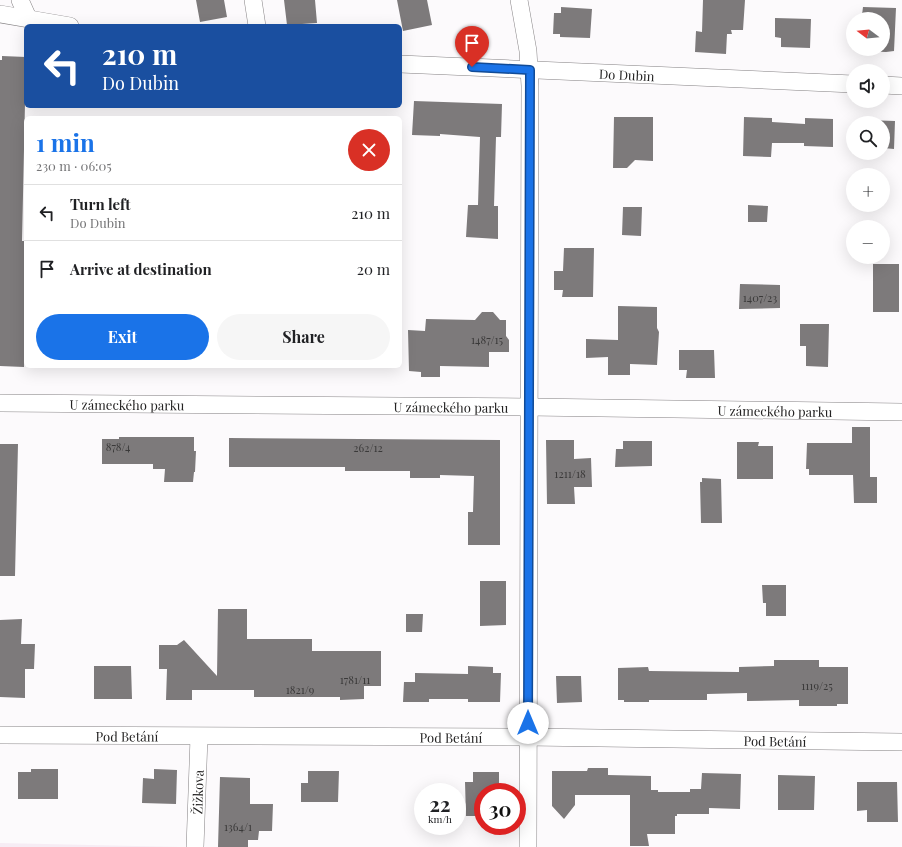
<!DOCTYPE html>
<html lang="en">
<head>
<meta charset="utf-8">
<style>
  :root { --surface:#fff; --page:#f6f6f6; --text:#202124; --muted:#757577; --line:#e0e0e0; --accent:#1a73e8 }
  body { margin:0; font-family:"Playfair Display",serif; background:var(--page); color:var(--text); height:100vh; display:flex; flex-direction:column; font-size:15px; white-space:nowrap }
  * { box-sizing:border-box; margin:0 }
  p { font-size:13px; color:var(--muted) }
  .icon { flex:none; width:22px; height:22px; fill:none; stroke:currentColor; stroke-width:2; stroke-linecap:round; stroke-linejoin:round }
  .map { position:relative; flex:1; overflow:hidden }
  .details { position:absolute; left:24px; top:116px; width:378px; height:252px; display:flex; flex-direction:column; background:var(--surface); border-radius:6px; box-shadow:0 4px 16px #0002 }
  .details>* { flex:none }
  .banner { position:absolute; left:24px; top:24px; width:378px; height:84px; border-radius:6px; box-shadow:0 4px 16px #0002; background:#1a4fa0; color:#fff; overflow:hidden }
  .needle { width:26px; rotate:286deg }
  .buttons { position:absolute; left:846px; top:12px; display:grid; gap:8px }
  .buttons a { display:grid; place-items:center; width:44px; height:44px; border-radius:50%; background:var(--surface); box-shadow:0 4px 16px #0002; font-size:20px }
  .speed { position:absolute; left:414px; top:783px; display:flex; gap:8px; font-size:20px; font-weight:700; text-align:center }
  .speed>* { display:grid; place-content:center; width:52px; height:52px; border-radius:50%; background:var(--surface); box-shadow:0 4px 16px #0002; line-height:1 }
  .speed small { font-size:10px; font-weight:400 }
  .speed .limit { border:6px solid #d22; background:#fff; color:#111 }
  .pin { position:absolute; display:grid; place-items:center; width:34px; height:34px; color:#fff; margin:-41px -17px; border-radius:50% 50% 50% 0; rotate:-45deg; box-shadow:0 0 4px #0007 }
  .pin .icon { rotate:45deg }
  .me { position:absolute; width:44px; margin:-22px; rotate:0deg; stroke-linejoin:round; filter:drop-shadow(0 0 3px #0008) }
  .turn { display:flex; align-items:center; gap:14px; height:84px; padding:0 12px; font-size:18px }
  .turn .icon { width:52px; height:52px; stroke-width:2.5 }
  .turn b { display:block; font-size:28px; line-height:34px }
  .round { display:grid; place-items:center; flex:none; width:42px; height:42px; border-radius:21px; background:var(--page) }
  .overview { display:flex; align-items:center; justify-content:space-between; height:68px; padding:0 12px }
  h1 { font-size:24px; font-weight:700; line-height:30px; color:var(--accent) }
  .action { display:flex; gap:8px; margin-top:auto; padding:8px 12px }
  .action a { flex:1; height:46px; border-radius:24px; background:var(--accent); color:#fff; font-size:16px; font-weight:700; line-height:46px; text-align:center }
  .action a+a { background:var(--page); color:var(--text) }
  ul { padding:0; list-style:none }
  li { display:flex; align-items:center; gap:12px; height:56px; padding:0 12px; border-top:1px solid var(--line) }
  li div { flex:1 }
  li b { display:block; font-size:15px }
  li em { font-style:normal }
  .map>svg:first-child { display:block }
  .built { fill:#f6ecf4 }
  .building { fill:#7d7a7b }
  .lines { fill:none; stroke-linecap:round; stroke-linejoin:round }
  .minor-casing { stroke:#858284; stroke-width:18 }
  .minor { stroke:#fff; stroke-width:17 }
  .route-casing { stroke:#114b97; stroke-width:10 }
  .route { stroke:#1a73e8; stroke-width:7 }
  .labels { text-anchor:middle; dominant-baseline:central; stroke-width:3.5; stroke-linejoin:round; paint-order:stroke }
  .number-label { font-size:11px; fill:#3a3939 }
  .street-label { font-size:13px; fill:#242323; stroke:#fcfafc }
</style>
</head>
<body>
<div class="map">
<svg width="902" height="847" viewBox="0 0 902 847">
  <rect width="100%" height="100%" fill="#fcfafc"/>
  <!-- built -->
  <path class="built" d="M 0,843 L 181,847 L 0,847 Z"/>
  <!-- building -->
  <path class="building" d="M 196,0 L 224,0 L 227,17 L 200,22 Z
    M 284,0 L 315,0 L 317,23 L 287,25 Z
    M 397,0 L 427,0 L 432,25 L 403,31 Z
    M 703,0 L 745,0 L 743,30 L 731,30 L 732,34 L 727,34 L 726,54 L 695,52 L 696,31 L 702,32 Z
    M 561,7 L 592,9 L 590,38 L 560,37 L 560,34 L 553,34 L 554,13 L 561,13 Z
    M 863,7 L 896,8 L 894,51 L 886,52 L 861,51 L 861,49 L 883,49 L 883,19 L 859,19 L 859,15 L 862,15 Z
    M 775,18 L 811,19 L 810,48 L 781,47 L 781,38 L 775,37 Z
    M 2,56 L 26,57 L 22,241 L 26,241 L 24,367 L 0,366 L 0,60 L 2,60 Z
    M 414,101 L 502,104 L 501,137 L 496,137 L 494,206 L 498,206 L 498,239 L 466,237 L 468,205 L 478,205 L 480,137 L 440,134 L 440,136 L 412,135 Z
    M 614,117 L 653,117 L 653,161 L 635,160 L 627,168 L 613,168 Z
    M 744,117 L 772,118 L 772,122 L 805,124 L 805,118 L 833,119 L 833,147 L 804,146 L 804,143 L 772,143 L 771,157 L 743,156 Z
    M 866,120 L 895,121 L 894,149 L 883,148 L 883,123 L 866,123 Z
    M 748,205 L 768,206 L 767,222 L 748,222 Z
    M 623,207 L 642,207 L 641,236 L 622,235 Z
    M 564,248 L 594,248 L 593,297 L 562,297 L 563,290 L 554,290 L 554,271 L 563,271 Z
    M 873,264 L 899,264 L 899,312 L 873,312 Z
    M 740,284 L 780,285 L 780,308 L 739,309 Z
    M 618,306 L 657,307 L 657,328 L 659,332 L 657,365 L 630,364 L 630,375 L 608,375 L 608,357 L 586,358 L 586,339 L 618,340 Z
    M 482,312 L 493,312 L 500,320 L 506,320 L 506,336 L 509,340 L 509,352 L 489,352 L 489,367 L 440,366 L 440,377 L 421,377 L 421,372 L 409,371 L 408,330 L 425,331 L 426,319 L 475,320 Z
    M 800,324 L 829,324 L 828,367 L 806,366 L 806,346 L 800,346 Z
    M 679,350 L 714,350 L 715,378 L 686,378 L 687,370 L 679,370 Z
    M 852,427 L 870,427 L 870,477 L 877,477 L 877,503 L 854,503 L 853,475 L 809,475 L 809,469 L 806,469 L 807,443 L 852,443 Z
    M 119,437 L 194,437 L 194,451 L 196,451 L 195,472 L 194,472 L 193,482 L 164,482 L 165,469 L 153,469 L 153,464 L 102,464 L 102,439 L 119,439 Z
    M 229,438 L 500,440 L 500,545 L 468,545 L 468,512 L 473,512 L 474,476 L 440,475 L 440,478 L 410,478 L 410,471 L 345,471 L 345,467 L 229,467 Z
    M 546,440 L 574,440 L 574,459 L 591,458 L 592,487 L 574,487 L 575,504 L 547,504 Z
    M 623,441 L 652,441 L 652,466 L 615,467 L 616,449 L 623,449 Z
    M 737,442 L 759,442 L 758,446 L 773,446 L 773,479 L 737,479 Z
    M 0,444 L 18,444 L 15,576 L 0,576 Z
    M 702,478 L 721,479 L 722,523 L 701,523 L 700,482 L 702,482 Z
    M 480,581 L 506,581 L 506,625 L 480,626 Z
    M 762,585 L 786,585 L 786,616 L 766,616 L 766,603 L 763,603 Z
    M 218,609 L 247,609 L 247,639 L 312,639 L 312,651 L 381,651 L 381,686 L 364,686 L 364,699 L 340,700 L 340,697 L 254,697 L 254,690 L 192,690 L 192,700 L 166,700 L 167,669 L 159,669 L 159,645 L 177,645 L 184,640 L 217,676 Z
    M 406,614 L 423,614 L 422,632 L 406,632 Z
    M 22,619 L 21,644 L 35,644 L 34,669 L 25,669 L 25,698 L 0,697 L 0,620 Z
    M 774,660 L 819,660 L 819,667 L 848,667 L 848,704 L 837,704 L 837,706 L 799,706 L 799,700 L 747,701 L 747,693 L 707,694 L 707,700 L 649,700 L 649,702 L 624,702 L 624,700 L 618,700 L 618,668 L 648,667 L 649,671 L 739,672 L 739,667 L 774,666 Z
    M 94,666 L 131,666 L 132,699 L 94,699 Z
    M 468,666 L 493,667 L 493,673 L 501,673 L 500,702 L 468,702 L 468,699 L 429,699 L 429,702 L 403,702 L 404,682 L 415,682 L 415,673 L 468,674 Z
    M 556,676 L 581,676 L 582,702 L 557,703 Z
    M 588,768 L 608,768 L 608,775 L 651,776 L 651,790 L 658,790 L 658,792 L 690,792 L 690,789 L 701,789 L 702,773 L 741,774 L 740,809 L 709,808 L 709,814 L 677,814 L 677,816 L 675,816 L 675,834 L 647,834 L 649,846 L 630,846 L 630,795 L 575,795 L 575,805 L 564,819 L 552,806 L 552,771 L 587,771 Z
    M 31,769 L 58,769 L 58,799 L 18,799 L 18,772 L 31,772 Z
    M 154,769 L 177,770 L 176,804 L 142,803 L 143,778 L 154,779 Z
    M 308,771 L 339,771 L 338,802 L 301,802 L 301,783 L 308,783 Z
    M 473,772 L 499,772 L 499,792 L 483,792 L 483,816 L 466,816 L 465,782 L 473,782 Z
    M 778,775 L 815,776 L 814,810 L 778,810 Z
    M 220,777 L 250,778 L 250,804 L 273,804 L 272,831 L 259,831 L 258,840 L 248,840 L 248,847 L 218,847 Z
    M 857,782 L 897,782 L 898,822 L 867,822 L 867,810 L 857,811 Z"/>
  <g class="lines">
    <defs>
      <g id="minor">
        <path d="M 20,0 L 28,18"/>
        <path d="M 253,0 L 257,26"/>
        <path d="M 519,0 L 528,51 L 530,86 L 528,847"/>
        <path d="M 0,14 L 70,26"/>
        <path id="s1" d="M 400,64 L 853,84"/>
        <path d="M 883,85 L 902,86"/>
        <path id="s2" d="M 0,403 L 529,407 L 902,412"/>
        <path id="s3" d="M 0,735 L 528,737 L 902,742"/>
        <path id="s4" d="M 195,847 L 199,737"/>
      </g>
    </defs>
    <!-- minor casing -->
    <use href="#minor" class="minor-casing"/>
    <!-- minor -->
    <use href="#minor" class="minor"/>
  </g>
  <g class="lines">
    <defs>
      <path id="route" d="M 472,67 L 530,70 L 528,723"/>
    </defs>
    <!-- route casing -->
    <use href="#route" class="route-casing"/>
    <!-- route -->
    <use href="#route" class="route"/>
  </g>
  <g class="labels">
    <!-- number labels -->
    <g class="number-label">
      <text x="760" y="297">1407/23</text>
      <text x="487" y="339">1487/15</text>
      <text x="118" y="446">878/4</text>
      <text x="368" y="447">262/12</text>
      <text x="570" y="473">1211/18</text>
      <text x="355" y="679">1781/11</text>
      <text x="817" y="685">1119/25</text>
      <text x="300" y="689">1821/9</text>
      <text x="238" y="826">1364/1</text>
    </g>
    <!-- street labels -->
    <g class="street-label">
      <text stroke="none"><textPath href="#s1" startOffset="227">Do Dubin</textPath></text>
      <text stroke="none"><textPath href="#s2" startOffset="127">U zámeckého parku</textPath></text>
      <text stroke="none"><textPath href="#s2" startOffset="451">U zámeckého parku</textPath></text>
      <text stroke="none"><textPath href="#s2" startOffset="775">U zámeckého parku</textPath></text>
      <text stroke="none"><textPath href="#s3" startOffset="127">Pod Betání</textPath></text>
      <text stroke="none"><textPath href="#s3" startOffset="451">Pod Betání</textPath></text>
      <text stroke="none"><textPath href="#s3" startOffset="775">Pod Betání</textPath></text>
      <text stroke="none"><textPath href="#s4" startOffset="55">Žižkova</textPath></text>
    </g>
  </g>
</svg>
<div class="buttons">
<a><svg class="needle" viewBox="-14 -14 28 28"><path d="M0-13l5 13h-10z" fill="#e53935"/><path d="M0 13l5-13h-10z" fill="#757577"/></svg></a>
<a><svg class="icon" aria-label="sound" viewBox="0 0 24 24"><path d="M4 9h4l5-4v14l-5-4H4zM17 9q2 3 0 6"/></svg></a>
<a><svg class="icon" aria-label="search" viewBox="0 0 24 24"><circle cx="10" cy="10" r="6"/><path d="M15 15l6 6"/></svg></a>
<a>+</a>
<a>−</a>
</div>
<div class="speed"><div>22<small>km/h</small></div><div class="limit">30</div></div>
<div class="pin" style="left:472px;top:67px;background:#d93025"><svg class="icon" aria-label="arrive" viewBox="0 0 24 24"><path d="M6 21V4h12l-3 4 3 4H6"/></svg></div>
<svg class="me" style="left:528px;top:723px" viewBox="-20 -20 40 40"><circle r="19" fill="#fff"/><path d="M0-13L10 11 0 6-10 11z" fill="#1a73e8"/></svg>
<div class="banner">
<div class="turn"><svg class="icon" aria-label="left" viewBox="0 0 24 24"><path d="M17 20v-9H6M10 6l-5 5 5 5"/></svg><div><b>210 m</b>Do Dubin</div></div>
</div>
<section class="details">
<div class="overview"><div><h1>1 min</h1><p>230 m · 06:05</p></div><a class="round" style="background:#d93025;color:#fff"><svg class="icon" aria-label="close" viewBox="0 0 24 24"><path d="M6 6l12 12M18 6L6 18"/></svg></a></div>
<ul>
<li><svg class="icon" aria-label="left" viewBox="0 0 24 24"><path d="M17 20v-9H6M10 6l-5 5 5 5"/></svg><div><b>Turn left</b><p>Do Dubin</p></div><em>210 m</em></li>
<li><svg class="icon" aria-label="arrive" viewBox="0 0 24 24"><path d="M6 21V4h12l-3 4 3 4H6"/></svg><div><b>Arrive at destination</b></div><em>20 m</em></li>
</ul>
<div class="action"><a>Exit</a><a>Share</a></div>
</section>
</div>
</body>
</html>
